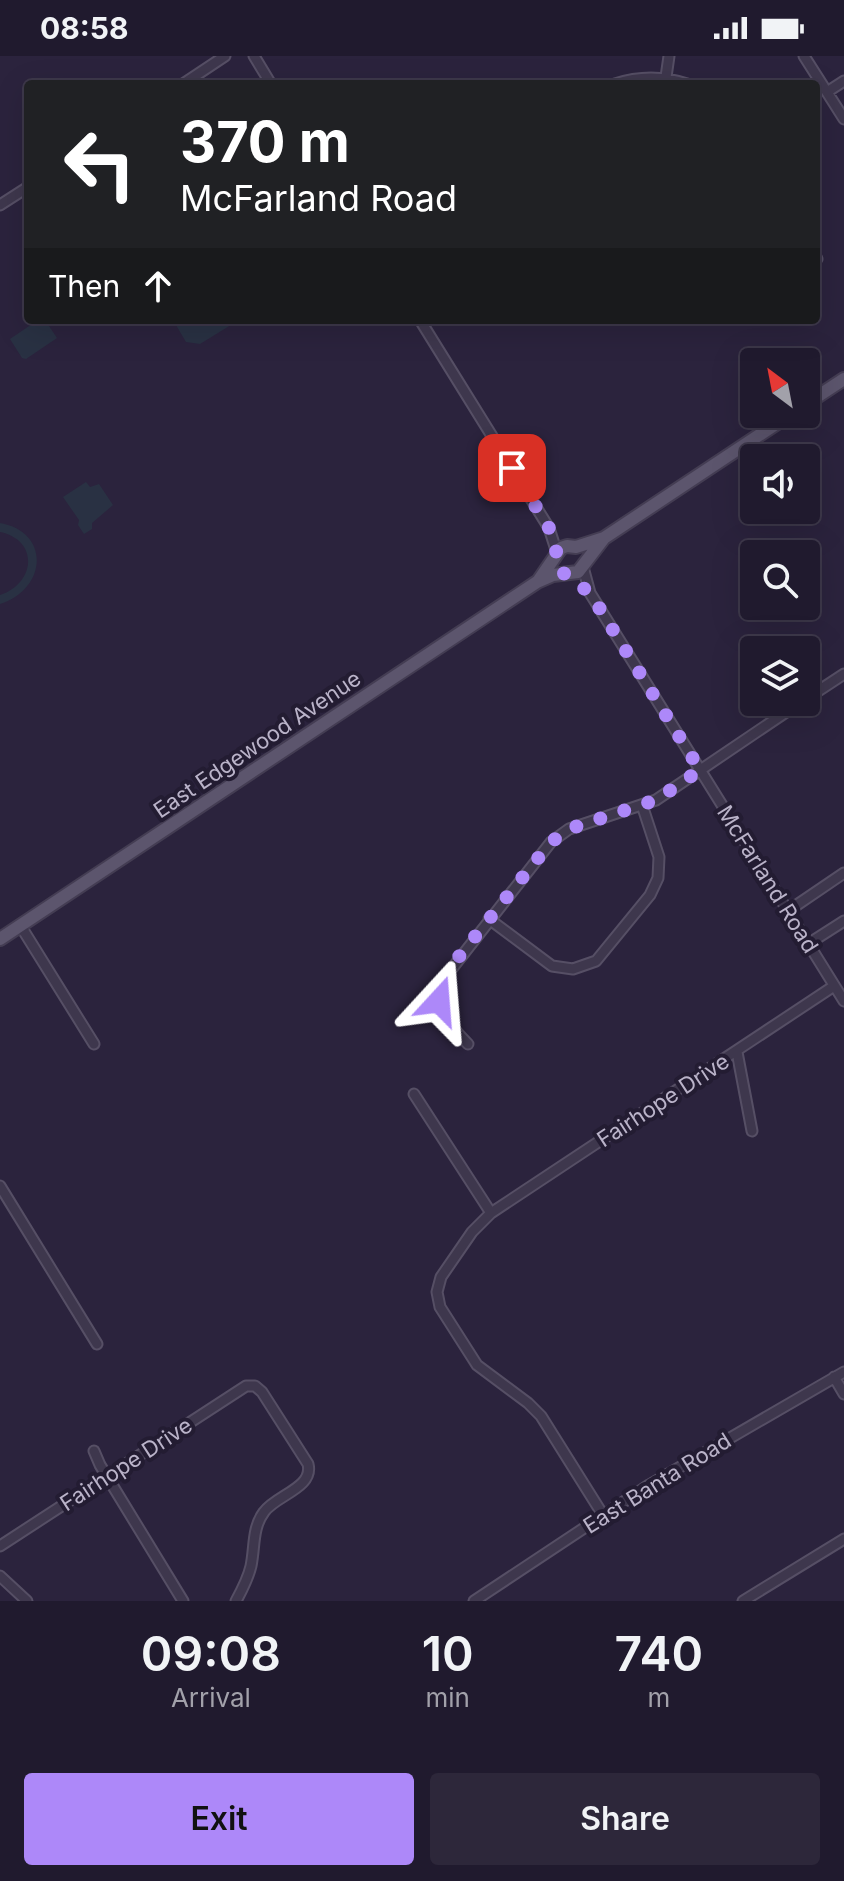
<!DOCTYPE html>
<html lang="en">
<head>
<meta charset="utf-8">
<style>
  :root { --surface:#201a2e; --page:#2d273a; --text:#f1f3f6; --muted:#a2a1aa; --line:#3d384a; --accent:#ad88f9 }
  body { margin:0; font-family:Inter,sans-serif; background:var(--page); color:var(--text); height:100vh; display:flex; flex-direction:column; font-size:30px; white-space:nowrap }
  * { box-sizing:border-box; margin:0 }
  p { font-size:26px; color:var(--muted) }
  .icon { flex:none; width:44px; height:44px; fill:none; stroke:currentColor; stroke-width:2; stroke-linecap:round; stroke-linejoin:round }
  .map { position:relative; height:1545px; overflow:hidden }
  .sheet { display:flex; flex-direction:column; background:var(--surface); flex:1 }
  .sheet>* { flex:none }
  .guide { position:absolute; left:24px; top:24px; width:796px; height:244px; border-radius:8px; box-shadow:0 8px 32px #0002,0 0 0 2px var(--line); background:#202124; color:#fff; overflow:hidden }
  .needle { width:52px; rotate:328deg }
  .tools { position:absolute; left:740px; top:292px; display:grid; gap:16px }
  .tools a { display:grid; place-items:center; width:80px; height:80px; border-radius:8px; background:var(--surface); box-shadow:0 8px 32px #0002,0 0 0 2px var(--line); font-size:40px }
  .pin { position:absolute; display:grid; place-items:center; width:68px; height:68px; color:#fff; margin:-34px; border-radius:16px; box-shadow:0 4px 12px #0006 }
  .me { position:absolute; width:88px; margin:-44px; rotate:19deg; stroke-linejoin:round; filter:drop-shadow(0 0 6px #0008) }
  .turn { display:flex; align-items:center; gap:28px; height:168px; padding:0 24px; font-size:36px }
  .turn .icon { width:104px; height:104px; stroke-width:2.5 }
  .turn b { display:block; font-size:56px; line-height:68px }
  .then { display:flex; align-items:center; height:76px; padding:0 24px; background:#0003; gap:16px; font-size:30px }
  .eta { display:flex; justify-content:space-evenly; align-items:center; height:136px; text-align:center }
  .eta b { font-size:48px; font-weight:600; line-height:56px }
  .cta { display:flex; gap:16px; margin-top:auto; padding:16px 24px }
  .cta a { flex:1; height:92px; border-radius:8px; background:var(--accent); color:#111; font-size:32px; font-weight:600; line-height:92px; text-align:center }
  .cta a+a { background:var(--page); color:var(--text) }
  .status { display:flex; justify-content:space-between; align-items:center; height:56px; padding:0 40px; background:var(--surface); direction:ltr }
  .status svg { height:22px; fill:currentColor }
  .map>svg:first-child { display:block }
  .green { fill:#293143 }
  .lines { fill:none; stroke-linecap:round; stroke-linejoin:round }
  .minor-casing { stroke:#564f65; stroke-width:13 }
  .major-casing { stroke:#443d53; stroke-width:16 }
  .minor { stroke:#3e374d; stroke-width:9 }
  .major { stroke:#5c556d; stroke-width:12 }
  .route { stroke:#ad88f9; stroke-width:14; stroke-dasharray:0 25.2 }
  .labels { text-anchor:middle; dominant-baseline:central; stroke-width:8; stroke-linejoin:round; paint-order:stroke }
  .street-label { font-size:22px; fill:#bab3c9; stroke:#231c32 }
</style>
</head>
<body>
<div class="status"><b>08:58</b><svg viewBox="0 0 49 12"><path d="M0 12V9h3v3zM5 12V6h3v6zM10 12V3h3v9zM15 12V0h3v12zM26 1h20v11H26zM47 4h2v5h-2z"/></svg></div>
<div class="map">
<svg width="844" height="1545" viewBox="0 0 844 1545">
  <rect width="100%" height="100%" fill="#2b233d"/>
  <!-- green -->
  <path class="green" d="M 38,264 L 45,264 L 57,282 L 26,303 L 22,302 L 10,283 Z
    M 173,264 L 239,264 L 200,288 L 186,286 Z
    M 86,426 L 90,431 L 99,428 L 113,449 L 92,467 L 92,473 L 84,478 L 78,469 L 79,464 L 63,441 Z
    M 0,467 C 51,476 47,533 0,548 L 0,539 C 36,527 39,484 0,476 Z"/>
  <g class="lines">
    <defs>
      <path id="minor" d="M 254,0 L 271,28
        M 804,0 L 844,63
        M 183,28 L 225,0
        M 615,28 C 639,20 663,20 687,28
        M 665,28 L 669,0
        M 827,36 L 844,25
        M 0,149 L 28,131
        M 816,201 L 817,203
        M 420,264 L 549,472 L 557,497
        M 583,511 L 590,537 L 844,945
        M 806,643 L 844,618
        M 788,855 L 844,817
        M 489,863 L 552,910 L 573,913 L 596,905 L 650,839 L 658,822 L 659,801 L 642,749
        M 20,869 L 94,988
        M 808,888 L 844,865
        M 468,988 C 449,969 434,952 443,924 L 551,786 L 569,773 L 656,744 L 801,646
        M 737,996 L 752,1075
        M 414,1038 L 491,1157
        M 0,1130 L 97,1288
        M 834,1321 L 844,1338
        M 94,1395 L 100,1409 L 183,1545
        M 603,1459 L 541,1360 L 528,1347 L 477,1309 L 440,1251 L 437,1236 L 441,1221 L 472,1176 L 491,1157 L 834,930
        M 0,1490 L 246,1330 L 255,1330 L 262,1336 L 308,1408 C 314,1432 276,1439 264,1456 C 252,1472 255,1491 251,1510 C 248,1523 242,1534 236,1545
        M 0,1520 L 27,1545
        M 474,1545 L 649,1429 L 844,1316
        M 743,1545 L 844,1483"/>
      <path id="major" d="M 806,348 L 844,323
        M 539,524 L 561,492 L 567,490 L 576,491 L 604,482 L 791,358
        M 0,883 L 537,526 L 553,519 L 578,516 L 604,482"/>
    </defs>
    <!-- minor casing -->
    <use href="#minor" class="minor-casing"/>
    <!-- major casing -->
    <use href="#major" class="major-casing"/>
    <!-- minor -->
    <use href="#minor" class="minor"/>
    <!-- major -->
    <use href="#major" class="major"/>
  </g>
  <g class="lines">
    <!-- route -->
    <path class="route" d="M 439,945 L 442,927 L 449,913 L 551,786 L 569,773 L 656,744 L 700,714 L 590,537 L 558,513 L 555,485 L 549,472 L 512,412"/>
  </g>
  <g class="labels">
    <!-- street labels -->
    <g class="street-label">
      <text transform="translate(257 688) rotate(-34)">East Edgewood Avenue</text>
      <text transform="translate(768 823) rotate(58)">McFarland Road</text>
      <text transform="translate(663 1044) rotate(-33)">Fairhope Drive</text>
      <text transform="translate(126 1408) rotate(-33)">Fairhope Drive</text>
      <text transform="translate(657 1427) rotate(-32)">East Banta Road</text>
    </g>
  </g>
</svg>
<div class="tools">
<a><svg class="needle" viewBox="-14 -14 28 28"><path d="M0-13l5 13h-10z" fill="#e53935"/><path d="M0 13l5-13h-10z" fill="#a2a1aa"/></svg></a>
<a><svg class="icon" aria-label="sound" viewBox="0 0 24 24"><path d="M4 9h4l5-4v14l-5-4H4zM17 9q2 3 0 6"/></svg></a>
<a><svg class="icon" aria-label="search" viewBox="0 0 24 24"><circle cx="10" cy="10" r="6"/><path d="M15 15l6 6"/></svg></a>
<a><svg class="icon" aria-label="layers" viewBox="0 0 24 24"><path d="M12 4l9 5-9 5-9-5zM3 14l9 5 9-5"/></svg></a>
</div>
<div class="pin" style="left:512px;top:412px;background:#d93025"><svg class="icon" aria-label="arrive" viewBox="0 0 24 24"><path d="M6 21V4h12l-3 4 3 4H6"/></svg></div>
<svg class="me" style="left:439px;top:945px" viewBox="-20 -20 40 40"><path d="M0-17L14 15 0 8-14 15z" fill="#ad88f9" stroke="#fff" stroke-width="4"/></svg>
<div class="guide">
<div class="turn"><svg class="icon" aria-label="left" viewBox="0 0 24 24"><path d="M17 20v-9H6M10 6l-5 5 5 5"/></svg><div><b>370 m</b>McFarland Road</div></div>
<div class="then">Then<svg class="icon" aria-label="ahead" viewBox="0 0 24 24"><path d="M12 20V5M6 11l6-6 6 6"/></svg></div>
</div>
</div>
<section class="sheet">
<div class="eta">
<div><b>09:08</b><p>Arrival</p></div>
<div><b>10</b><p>min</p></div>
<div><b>740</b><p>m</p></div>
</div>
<div class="cta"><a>Exit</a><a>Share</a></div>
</section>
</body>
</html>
